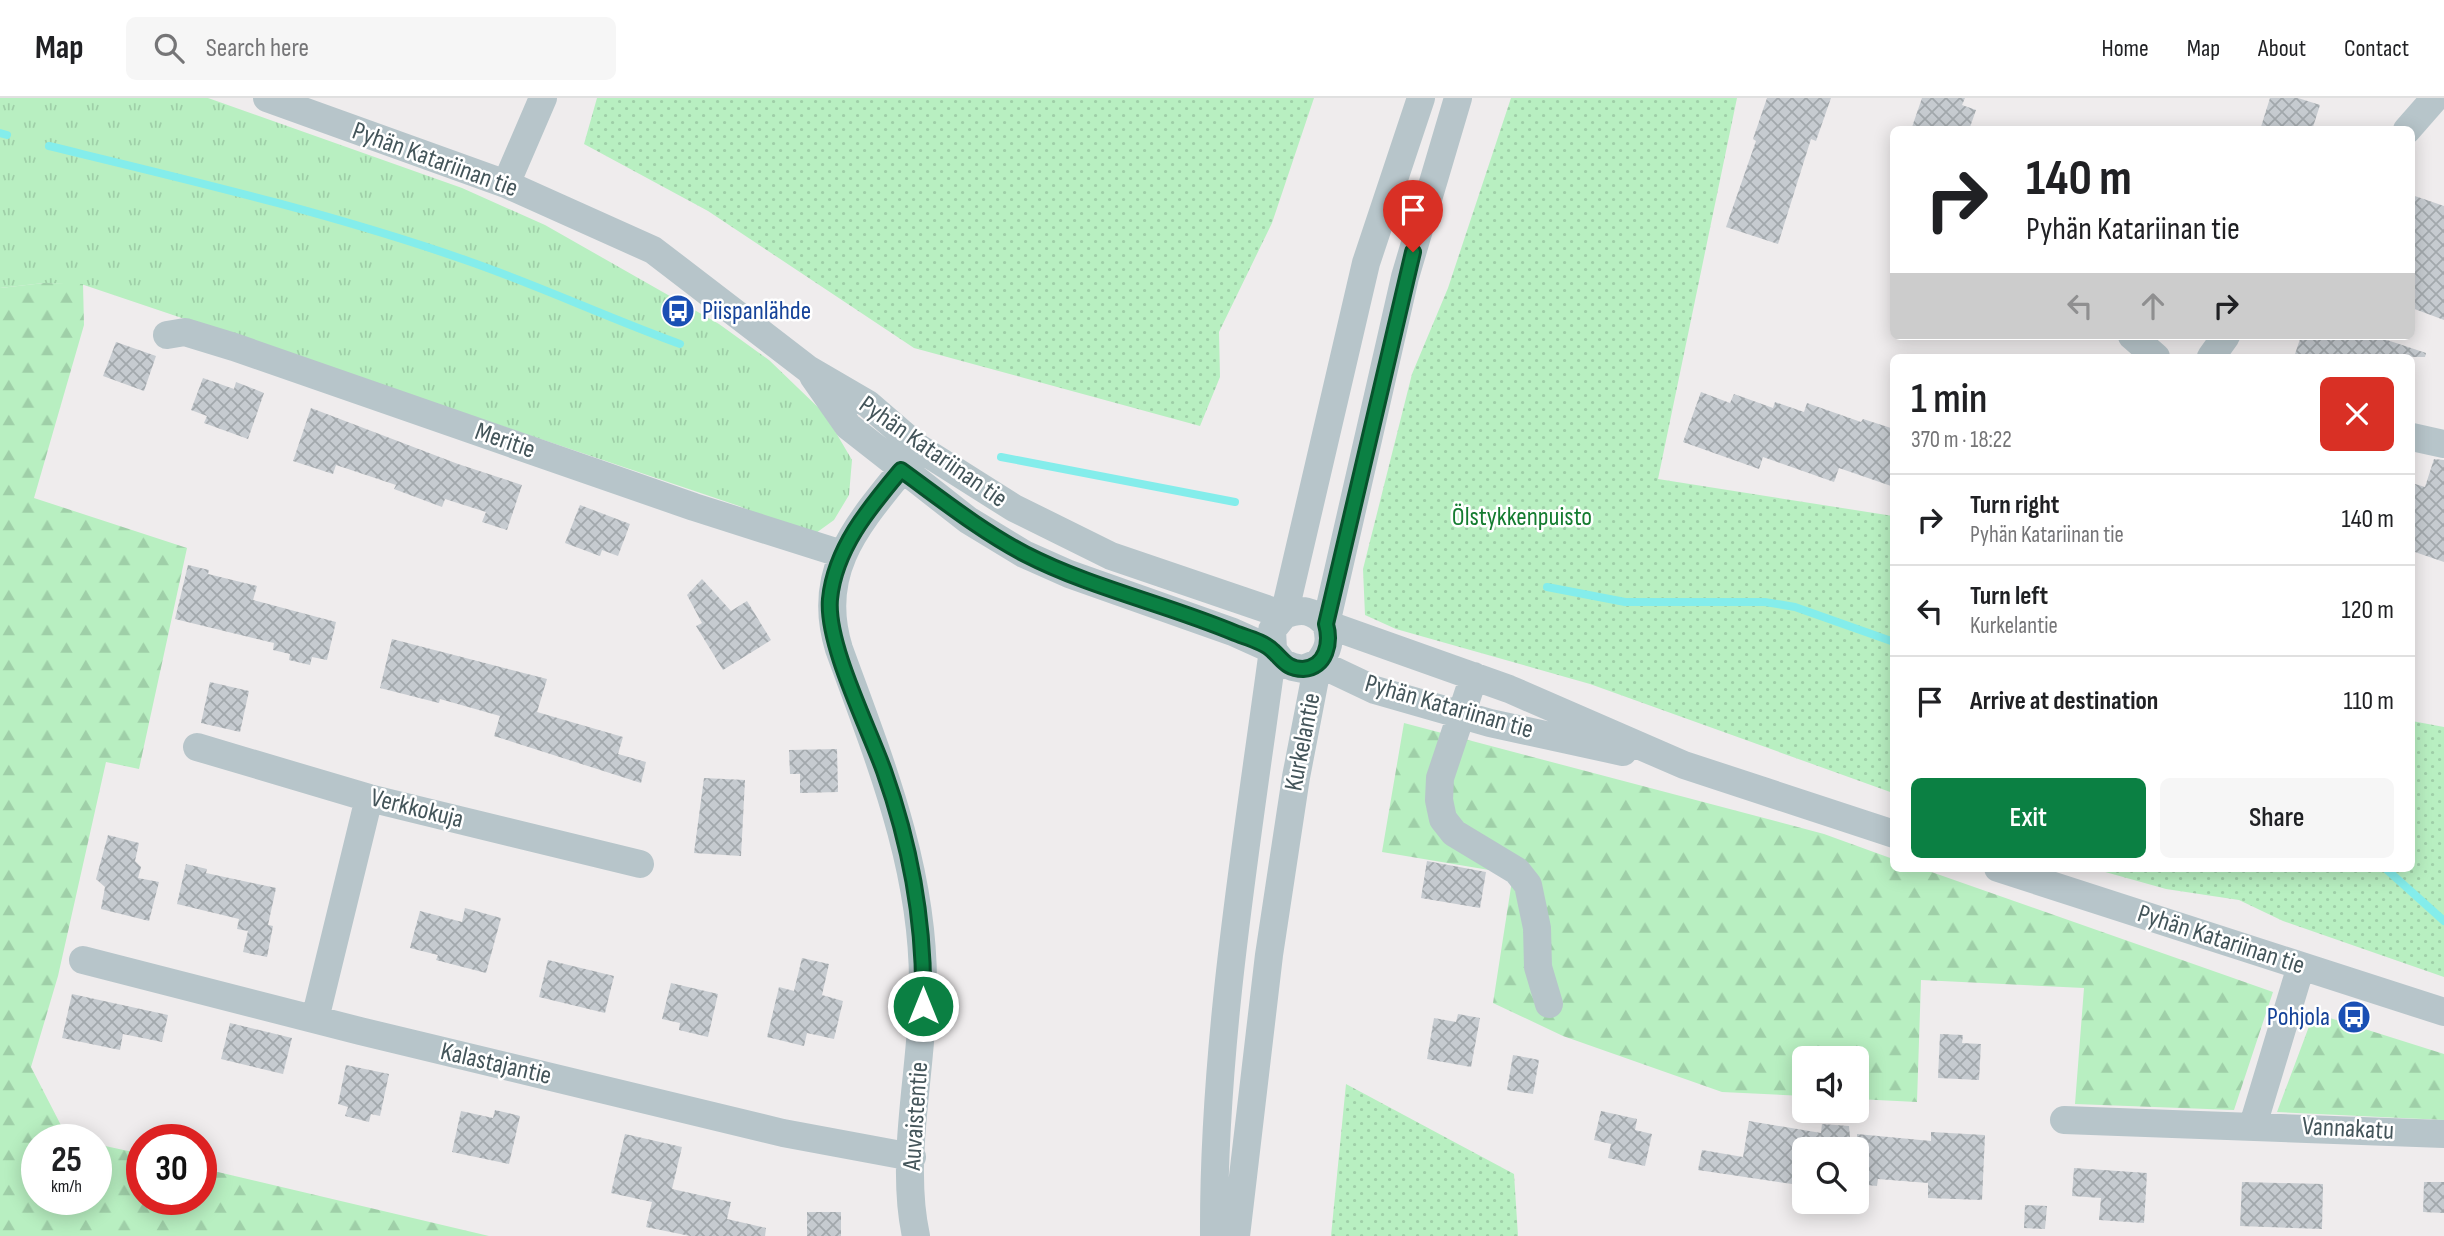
<!DOCTYPE html>
<html lang="en">
<head>
<meta charset="utf-8">
<style>
  :root { --surface:#fff; --page:#f6f6f6; --text:#202124; --muted:#757577; --line:#e0e0e0; --accent:#0b8043 }
  body { margin:0; font-family:"Sofia Sans Condensed",sans-serif; background:var(--page); color:var(--text); height:100vh; display:flex; flex-direction:column; font-size:26px; white-space:nowrap }
  * { box-sizing:border-box; margin:0 }
  p { font-size:23px; color:var(--muted) }
  .icon { flex:none; width:38px; height:38px; fill:none; stroke:currentColor; stroke-width:2; stroke-linecap:round; stroke-linejoin:round }
  .map { position:relative; flex:1; overflow:hidden }
  .details { position:absolute; left:1890px; top:256px; width:525px; height:518px; display:flex; flex-direction:column; background:var(--surface); border-radius:10px; box-shadow:0 4px 18px #0003 }
  .details>* { flex:none }
  .banner { position:absolute; left:1890px; top:28px; width:525px; height:214px; border-radius:10px; box-shadow:0 4px 18px #0003; background:#fff; color:var(--text); overflow:hidden }
  .fabs { position:absolute; left:1792px; top:948px; display:grid; gap:14px }
  .fabs a { display:grid; place-items:center; width:77px; height:77px; border-radius:10px; background:var(--surface); box-shadow:0 4px 18px #0003; font-size:35px }
  .speed { position:absolute; left:21px; top:1026px; display:flex; gap:14px; font-size:35px; font-weight:700; text-align:center }
  .speed>* { display:grid; place-content:center; width:91px; height:91px; border-radius:50%; background:var(--surface); box-shadow:0 4px 18px #0003; line-height:1 }
  .speed small { font-size:18px; font-weight:400 }
  .speed .limit { border:10px solid #d22; background:#fff; color:#111 }
  .pin { position:absolute; display:grid; place-items:center; width:60px; height:60px; color:#fff; margin:-72px -30px; border-radius:50% 50% 50% 0; rotate:-45deg; box-shadow:0 0 7px #0007 }
  .pin .icon { rotate:45deg }
  .me { position:absolute; width:77px; margin:-38px; rotate:0deg; stroke-linejoin:round; filter:drop-shadow(0 0 5px #0008) }
  .turn { display:flex; align-items:center; gap:24px; height:147px; padding:0 21px; font-size:32px }
  .turn .icon { width:91px; height:91px; stroke-width:2.5 }
  .turn b { display:block; font-size:49px; line-height:60px }
  .lanes { display:flex; align-items:center; height:66px; padding:0 21px; background:#0003; justify-content:center; gap:35px; direction:ltr }
  .lanes .off { opacity:.35 }
  .round { display:grid; place-items:center; flex:none; width:74px; height:74px; border-radius:10px; background:var(--page) }
  .overview { display:flex; align-items:center; justify-content:space-between; height:119px; padding:0 21px }
  h1 { font-size:42px; font-weight:600; line-height:52px }
  .primary-button { display:flex; gap:14px; margin-top:auto; padding:14px 21px }
  .primary-button a { flex:1; height:80px; border-radius:10px; background:var(--accent); color:#fff; font-size:28px; font-weight:600; line-height:80px; text-align:center }
  .primary-button a+a { background:var(--page); color:var(--text) }
  ul { padding:0; list-style:none }
  li { display:flex; align-items:center; gap:21px; height:91px; padding:0 21px; border-top:2px solid var(--line) }
  li div { flex:1 }
  li b { display:block; font-size:26px }
  li em { font-style:normal }
  header { display:flex; align-items:center; gap:42px; box-sizing:border-box; height:98px; padding:0 35px; background:var(--surface); border-bottom:2px solid var(--line) }
  header strong { font-size:33px }
  nav { display:flex; gap:38px; margin-inline-start:auto; font-size:24px }
  .search { width:490px; height:63px; background:var(--page); display:flex; align-items:center; gap:18px; box-sizing:border-box; padding:0 24px; border-radius:10px; color:var(--muted); font-size:26px }
  .map>svg:first-child { display:block }
  .grass { fill:url(#grass-tufts) }
  .forest { fill:url(#forest-firs) }
  .park { fill:url(#park-dots) }
  .lines { fill:none; stroke-linecap:round; stroke-linejoin:round }
  .stream { stroke:#84edeb; stroke-width:8 }
  .building { fill:url(#building-cross-hatch) }
  .minor { stroke:#b7c5ca; stroke-width:28 }
  .route-casing { stroke:#07532c; stroke-width:18 }
  .route { stroke:#0b8043; stroke-width:12 }
  .labels { text-anchor:middle; dominant-baseline:central; stroke-width:5; stroke-linejoin:round; paint-order:stroke }
  .street-label { font-size:26px; fill:#44555a; stroke:#fff }
  .transit-label { font-size:26px; fill:#164399; stroke:#fff; text-anchor:start }
  .park-label { font-size:26px; fill:#147c30; stroke:#fff }
</style>
</head>
<body>
<header>
<strong>Map</strong>
<div class="search"><svg class="icon" aria-label="search" viewBox="0 0 24 24"><circle cx="10" cy="10" r="6"/><path d="M15 15l6 6"/></svg>Search here</div>
<nav><a>Home</a><a>Map</a><a>About</a><a>Contact</a></nav>
</header>
<div class="map">
<svg width="2444" height="1138" viewBox="0 0 2444 1138">
  <defs>
    <pattern id="grass-tufts" width="24" height="20" patternUnits="userSpaceOnUse" patternTransform="scale(1.75)"><rect width="24" height="20" fill="#b8efc1"/><path d="M3 7l-1-3M5 7V3M7 7l1-3M15 17l-1-3M17 17v-4M19 17l1-3" fill="none" stroke="#9fcfa8"/></pattern>
    <pattern id="forest-firs" width="22" height="20" patternUnits="userSpaceOnUse" patternTransform="scale(1.75)"><rect width="22" height="20" fill="#b8efc1"/><path d="M5 1l3.5 6h-7zM16 11l3.5 6h-7z" fill="#9fcfa8"/></pattern>
    <pattern id="park-dots" width="8" height="8" patternUnits="userSpaceOnUse" patternTransform="scale(1.75)"><rect width="8" height="8" fill="#b8efc1"/><path d="M2 2h.1M6 6h.1" fill="none" stroke="#9fcfa8" stroke-width="1.8" stroke-linecap="round"/></pattern>
    <pattern id="building-cross-hatch" width="8" height="8" patternUnits="userSpaceOnUse" patternTransform="scale(1.75)"><rect width="8" height="8" fill="#c6cbd0"/><path d="M0 0l8 8M0 8l8-8" fill="none" stroke="#a2a8ac"/></pattern>
  </defs>
  <rect width="100%" height="100%" fill="#efeced"/>
  <!-- grass -->
  <path class="grass" d="M 0,0 L 208,0 L 462,90 L 545,127 L 719,226 L 769,262 L 825,316 L 852,362 L 849,397 L 834,422 L 816,435 L 789,430 L 739,408 L 84,187 L 44,185 L 0,190 Z"/>
  <!-- forest -->
  <path class="forest" d="M 44,185 L 83,186 L 84,227 L 34,400 L 187,450 L 139,671 L 106,664 L 58,878 L 31,969 L 67,1039 L 78,1041 L 37,1041 L 37,1101 L 96,1101 L 96,1046 L 142,1056 L 142,1101 L 201,1101 L 201,1070 L 489,1138 L 0,1138 L 0,190 Z
    M 1404,625 L 1824,736 L 1893,761 L 1894,770 L 1920,770 L 2273,894 L 2234,1012 L 2075,1006 L 2084,890 L 1921,882 L 1917,1004 L 1857,1001 L 1857,961 L 1804,961 L 1804,998 L 1722,994 L 1563,938 L 1493,905 L 1513,776 L 1382,754 Z
    M 2314,915 L 2444,956 L 2444,1022 L 2277,1014 Z"/>
  <!-- park -->
  <path class="park" d="M 597,0 L 1314,0 L 1272,125 L 1219,234 L 1220,279 L 1200,328 L 914,250 L 708,113 L 584,46 Z
    M 1511,0 L 1737,0 L 1658,381 L 1893,418 L 1893,695 L 1590,586 L 1396,531 L 1365,517 L 1363,471 L 1412,276 L 1448,190 Z
    M 2412,623 L 2444,629 L 2444,879 L 2283,823 L 2239,802 L 2166,791 L 2091,770 L 2412,770 Z
    M 1346,986 L 1514,1076 L 1518,1138 L 1331,1138 Z"/>
  <g class="lines">
    <!-- stream -->
    <path class="stream" d="M 0,35 L 7,37
      M 49,48 C 189,82 331,115 468,163 C 540,188 608,220 680,246
      M 1001,359 L 1235,404
      M 1547,489 L 1625,504 L 1765,504 L 1795,509 L 1894,544
      M 2385,770 L 2444,823"/>
  </g>
  <!-- building -->
  <path class="building" d="M 1767,0 L 1831,0 L 1816,43 L 1811,41 L 1778,146 L 1726,129 L 1756,43 L 1753,41 Z
    M 1922,0 L 1965,0 L 1962,7 L 1976,12 L 1969,32 L 1911,32 Z
    M 2270,0 L 2298,0 L 2320,7 L 2312,32 L 2260,32 Z
    M 2412,97 L 2444,108 L 2444,222 L 2412,210 Z
    M 2301,238 L 2375,238 L 2426,255 L 2425,259 L 2294,259 Z
    M 116,244 L 156,258 L 144,293 L 103,278 Z
    M 203,280 L 234,291 L 236,284 L 264,295 L 248,341 L 204,325 L 207,318 L 191,312 Z
    M 1701,294 L 1730,305 L 1734,296 L 1773,310 L 1775,304 L 1804,314 L 1807,305 L 1861,324 L 1863,321 L 1894,331 L 1894,389 L 1839,370 L 1834,384 L 1763,359 L 1759,371 L 1683,344 Z
    M 311,310 L 458,366 L 522,387 L 507,432 L 482,424 L 486,414 L 445,401 L 442,409 L 394,391 L 396,387 L 336,367 L 333,376 L 293,363 Z
    M 2434,361 L 2444,362 L 2444,464 L 2412,453 L 2412,385 L 2425,389 Z
    M 580,407 L 630,426 L 618,458 L 602,452 L 600,458 L 565,445 Z
    M 188,467 L 209,472 L 208,476 L 257,488 L 253,502 L 336,524 L 327,562 L 312,559 L 310,567 L 289,562 L 290,556 L 273,552 L 274,545 L 175,521 Z
    M 702,481 L 731,513 L 747,503 L 771,542 L 723,572 L 696,528 L 702,525 L 687,497 Z
    M 392,541 L 547,581 L 537,614 L 623,639 L 618,656 L 646,664 L 641,685 L 494,638 L 500,618 L 440,601 L 439,605 L 380,590 Z
    M 210,584 L 249,593 L 240,634 L 201,625 Z
    M 837,651 L 838,694 L 800,695 L 800,676 L 790,676 L 789,652 Z
    M 704,680 L 745,682 L 741,758 L 694,755 Z
    M 108,737 L 139,745 L 135,763 L 141,769 L 138,780 L 159,784 L 149,823 L 101,811 L 105,789 L 96,781 Z
    M 1427,763 L 1486,774 L 1480,810 L 1421,800 Z
    M 186,766 L 207,771 L 206,775 L 276,790 L 268,827 L 273,828 L 267,859 L 243,854 L 248,833 L 237,831 L 239,821 L 177,806 Z
    M 465,810 L 501,820 L 486,875 L 436,862 L 438,857 L 410,850 L 420,813 L 462,824 Z
    M 802,860 L 829,866 L 822,897 L 843,903 L 834,941 L 807,935 L 804,948 L 767,939 L 779,889 L 794,893 Z
    M 548,862 L 614,878 L 605,915 L 539,899 Z
    M 671,885 L 718,896 L 708,939 L 679,932 L 680,925 L 662,921 Z
    M 72,896 L 168,917 L 162,944 L 123,936 L 120,952 L 62,940 Z
    M 1458,916 L 1480,920 L 1471,969 L 1427,961 L 1434,920 L 1456,924 Z
    M 230,925 L 292,940 L 283,976 L 221,961 Z
    M 1940,936 L 1963,937 L 1962,945 L 1981,946 L 1979,982 L 1938,980 Z
    M 1513,957 L 1539,962 L 1533,996 L 1507,992 Z
    M 346,967 L 389,976 L 380,1018 L 371,1016 L 369,1024 L 345,1018 L 348,1009 L 338,1006 Z
    M 495,1012 L 520,1018 L 509,1066 L 452,1054 L 461,1013 L 493,1020 Z
    M 1601,1013 L 1637,1021 L 1635,1032 L 1652,1036 L 1645,1068 L 1608,1060 L 1611,1046 L 1594,1042 Z
    M 1749,1023 L 1821,1035 L 1822,1026 L 1849,1028 L 1851,1052 L 1797,1052 L 1792,1086 L 1698,1072 L 1702,1052 L 1743,1059 Z
    M 1931,1034 L 1985,1037 L 1982,1102 L 1928,1100 L 1928,1085 L 1878,1081 L 1877,1088 L 1857,1086 L 1857,1036 L 1931,1043 Z
    M 625,1036 L 682,1049 L 672,1091 L 731,1104 L 727,1121 L 766,1130 L 765,1138 L 690,1138 L 646,1129 L 652,1104 L 611,1095 Z
    M 2074,1070 L 2147,1075 L 2144,1125 L 2099,1122 L 2101,1100 L 2072,1098 Z
    M 2242,1084 L 2323,1086 L 2322,1131 L 2240,1128 Z
    M 2424,1084 L 2444,1084 L 2444,1115 L 2423,1114 Z
    M 2025,1107 L 2047,1108 L 2045,1131 L 2024,1130 Z
    M 807,1114 L 841,1114 L 841,1138 L 807,1138 Z"/>
  <g class="lines">
    <!-- minor -->
    <path class="minor" d="M 267,0 L 506,86 L 653,152 L 808,271 L 868,306 L 919,350 L 1014,410 L 1111,458 L 1284,517 C 1302,510 1313,512 1326,526 L 1509,591 L 1684,667 L 1894,736
      M 2407,32 L 2435,0
      M 506,86 L 543,0
      M 167,237 L 185,234 L 234,249 L 694,409 L 842,456
      M 2132,238 L 2156,259
      M 2211,259 L 2226,238
      M 813,278 L 848,328 L 968,422 L 1024,456 L 1069,476 L 1233,534 L 1273,552 L 1283,565 L 1293,569 L 1303,571 L 1318,565 L 1375,592 L 1490,625 L 1623,654
      M 2412,339 L 2444,346
      M 913,358 C 865,419 813,467 839,551 C 879,661 924,769 923,889 C 923,969 899,1060 916,1138
      M 1474,578 L 1440,680 L 1439,702 L 1443,721 L 1454,735 L 1517,773 L 1528,787 L 1537,830 L 1538,869 L 1549,906
      M 197,649 L 369,700 L 640,766
      M 1998,770 L 2444,914
      M 83,862 L 360,933 L 783,1035 L 912,1059
      M 315,921 L 369,700
      M 2064,1022 L 2444,1036
      M 2253,1027 L 2301,868
      M 1214,1138 C 1213,944 1247,744 1273,552 L 1272,532 L 1284,517 L 1366,165 L 1421,0
      M 1236,1138 L 1269,857 L 1296,679 L 1318,565 C 1329,552 1331,542 1326,526 L 1405,179 L 1458,0"/>
  </g>
  <g class="lines">
    <defs>
      <path id="route" d="M 923,908 C 925,827 911,749 884,673 C 868,628 826,546 830,501 C 835,450 870,409 901,372 C 941,401 981,433 1025,456 C 1091,490 1166,506 1235,535 C 1245,539 1265,544 1273,553 C 1283,562 1287,571 1303,571 C 1327,569 1331,544 1326,526 L 1413,154"/>
    </defs>
    <!-- route casing -->
    <use href="#route" class="route-casing"/>
    <!-- route -->
    <use href="#route" class="route"/>
  </g>
  <!-- icons -->
  <defs>
    <symbol id="bus-disc" viewBox="-11 -11 22 22"><circle r="9.5" fill="#1a4fb4" stroke="#fff"/><path d="M-5-6H5V4H4V6H2V4H-2V6H-4V4H-5ZM-3.5-4V0h7V-4ZM-3.5 1.2v1.5H-2V1.2ZM2 1.2v1.5H3.5V1.2Z" fill="#fff"/></symbol>
  </defs>
  <g fill-rule="evenodd">
    <use href="#bus-disc" x="659" y="194" width="38" height="38"/>
    <use href="#bus-disc" x="2335" y="900" width="38" height="38"/>
  </g>
  <g class="labels">
    <!-- street labels -->
    <g class="street-label">
      <text transform="translate(435 62) rotate(20)">Pyhän Katariinan tie</text>
      <text transform="translate(505 343) rotate(19)">Meritie</text>
      <text transform="translate(933 354) rotate(35)">Pyhän Katariinan tie</text>
      <text transform="translate(1449 609) rotate(16)">Pyhän Katariinan tie</text>
      <text transform="translate(1303 644) rotate(-79)">Kurkelantie</text>
      <text transform="translate(417 711) rotate(14)">Verkkokuja</text>
      <text transform="translate(2221 842) rotate(18)">Pyhän Katariinan tie</text>
      <text transform="translate(496 966) rotate(13)">Kalastajantie</text>
      <text transform="translate(916 1018) rotate(-86)">Auvaistentie</text>
      <text transform="translate(2348 1031) rotate(3)">Vannakatu</text>
    </g>
    <!-- transit labels -->
    <g class="transit-label">
      <text x="702" y="213">Piispanlähde</text>
      <text x="2330" y="919" text-anchor="end">Pohjola</text>
    </g>
    <!-- park labels -->
    <g class="park-label">
      <text x="1522" y="419">Ölstykkenpuisto</text>
    </g>
  </g>
</svg>
<div class="fabs">
<a><svg class="icon" aria-label="sound" viewBox="0 0 24 24"><path d="M4 9h4l5-4v14l-5-4H4zM17 9q2 3 0 6"/></svg></a>
<a><svg class="icon" aria-label="search" viewBox="0 0 24 24"><circle cx="10" cy="10" r="6"/><path d="M15 15l6 6"/></svg></a>
</div>
<div class="speed"><div>25<small>km/h</small></div><div class="limit">30</div></div>
<div class="pin" style="left:1413px;top:154px;background:#d93025"><svg class="icon" aria-label="arrive" viewBox="0 0 24 24"><path d="M6 21V4h12l-3 4 3 4H6"/></svg></div>
<svg class="me" style="left:923px;top:908px" viewBox="-20 -20 40 40"><circle r="17" fill="#0b8043" stroke="#fff" stroke-width="3"/><path d="M0-11L8 9 0 5-8 9z" fill="#fff"/></svg>
<div class="banner">
<div class="turn"><svg class="icon" aria-label="right" viewBox="0 0 24 24"><path d="M7 20v-9h11M14 6l5 5-5 5"/></svg><div><b>140 m</b>Pyhän Katariinan tie</div></div>
<div class="lanes"><svg class="icon off" aria-label="left" viewBox="0 0 24 24"><path d="M17 20v-9H6M10 6l-5 5 5 5"/></svg><svg class="icon off" aria-label="ahead" viewBox="0 0 24 24"><path d="M12 20V5M6 11l6-6 6 6"/></svg><svg class="icon" aria-label="right" viewBox="0 0 24 24"><path d="M7 20v-9h11M14 6l5 5-5 5"/></svg></div>
</div>
<section class="details">
<div class="overview"><div><h1>1 min</h1><p>370 m · 18:22</p></div><a class="round" style="background:#d93025;color:#fff"><svg class="icon" aria-label="close" viewBox="0 0 24 24"><path d="M6 6l12 12M18 6L6 18"/></svg></a></div>
<ul>
<li><svg class="icon" aria-label="right" viewBox="0 0 24 24"><path d="M7 20v-9h11M14 6l5 5-5 5"/></svg><div><b>Turn right</b><p>Pyhän Katariinan tie</p></div><em>140 m</em></li>
<li><svg class="icon" aria-label="left" viewBox="0 0 24 24"><path d="M17 20v-9H6M10 6l-5 5 5 5"/></svg><div><b>Turn left</b><p>Kurkelantie</p></div><em>120 m</em></li>
<li><svg class="icon" aria-label="arrive" viewBox="0 0 24 24"><path d="M6 21V4h12l-3 4 3 4H6"/></svg><div><b>Arrive at destination</b></div><em>110 m</em></li>
</ul>
<div class="primary-button"><a>Exit</a><a>Share</a></div>
</section>
</div>
</body>
</html>
